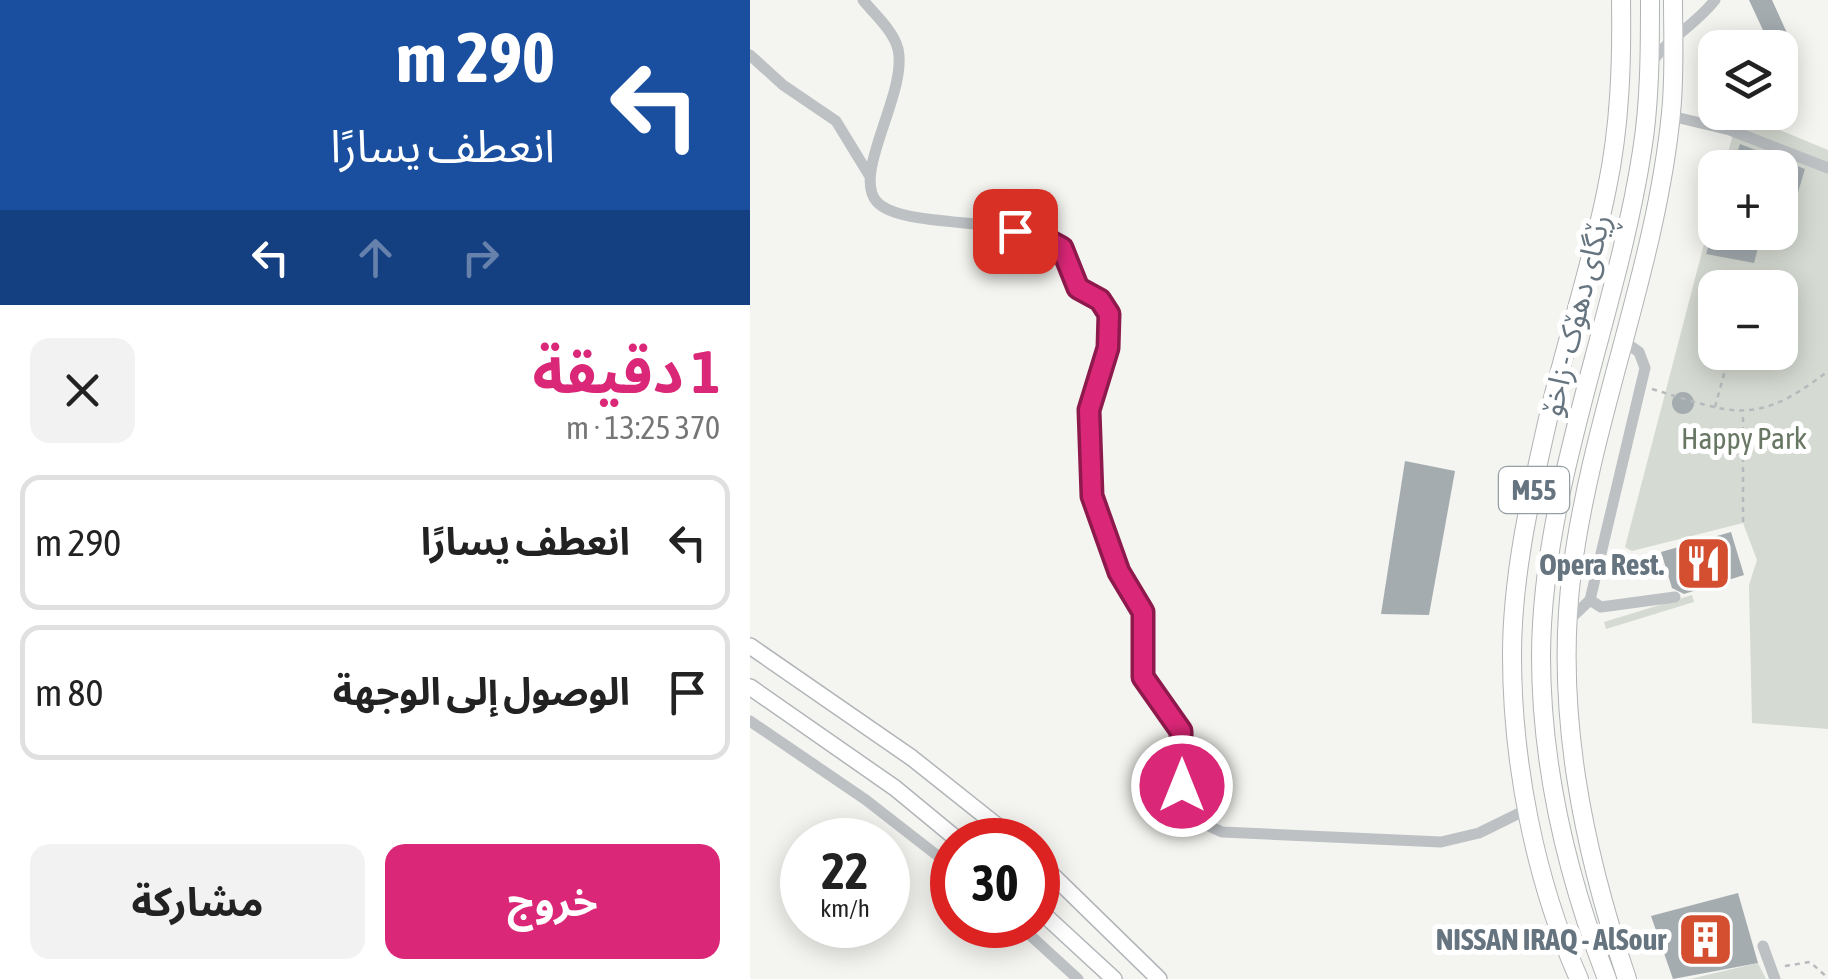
<!DOCTYPE html>
<html lang="ar">
<head>
<meta charset="utf-8">
<style>
  :root { --surface:#fff; --page:#f2f2f2; --text:#222; --muted:#767676; --line:#e0e0e0; --accent:#db2777 }
  body { margin:0; font-family:"Asap Condensed","Noto Sans Arabic",sans-serif; background:var(--page); color:var(--text); direction:rtl; height:100vh; display:flex; flex-direction:column; font-size:38px; white-space:nowrap }
  * { box-sizing:border-box; margin:0 }
  p { font-size:32px; color:var(--muted) }
  .icon { flex:none; width:55px; height:55px; fill:none; stroke:currentColor; stroke-width:2; stroke-linecap:round; stroke-linejoin:round }
  .map { position:relative; flex:1; overflow:hidden; direction:ltr }
  .sheet { display:flex; flex-direction:column; background:var(--surface); width:750px }
  .sheet>* { flex:none }
  .hud { background:#1a4fa0; color:#fff; overflow:hidden }
  .tools { position:absolute; left:948px; top:30px; display:grid; gap:20px }
  .tools a { display:grid; place-items:center; width:100px; height:100px; border-radius:20px; background:var(--surface); box-shadow:0 5px 25px #0003; font-size:50px }
  .speed { position:absolute; left:30px; top:818px; display:flex; gap:20px; font-size:50px; font-weight:700; text-align:center }
  .speed>* { display:grid; place-content:center; width:130px; height:130px; border-radius:50%; background:var(--surface); box-shadow:0 5px 25px #0003; line-height:1 }
  .speed small { font-size:25px; font-weight:400 }
  .speed .limit { border:15px solid #d22; background:#fff; color:#111 }
  .pin { position:absolute; display:grid; place-items:center; width:85px; height:85px; color:#fff; margin:-42px; border-radius:20px; box-shadow:0 5px 15px #0006 }
  .me { position:absolute; width:110px; margin:-55px; rotate:0deg; stroke-linejoin:round; filter:drop-shadow(0 0 8px #0008) }
  .turn { display:flex; align-items:center; gap:35px; height:210px; padding:0 30px; font-size:45px }
  .turn .icon { width:130px; height:130px; stroke-width:2.5 }
  .turn b { display:block; font-size:70px; line-height:85px }
  .lanes { display:flex; align-items:center; height:95px; padding:0 30px; background:#0003; justify-content:center; gap:50px; direction:ltr }
  .lanes .off { opacity:.35 }
  .round { display:grid; place-items:center; flex:none; width:105px; height:105px; border-radius:20px; background:var(--page) }
  .head { display:flex; align-items:center; justify-content:space-between; height:170px; padding:0 30px }
  h1 { font-size:60px; font-weight:700; line-height:75px; color:var(--accent) }
  .action { display:flex; gap:20px; margin-top:auto; padding:20px 30px }
  .action a { flex:1; height:115px; border-radius:20px; background:var(--accent); color:#fff; font-size:40px; font-weight:700; line-height:115px; text-align:center }
  .action a+a { background:var(--page); color:var(--text) }
  ul { padding:0; list-style:none }
  li { display:flex; align-items:center; gap:30px; height:135px; margin:0 20px 15px; padding:0 10px; border:5px solid var(--line); border-radius:20px }
  li div { flex:1 }
  li b { display:block; font-size:38px }
  li em { font-style:normal }
  main { display:flex; flex:1; min-height:0 }
  .map>svg:first-child { display:block }
  .green { fill:#d5dad2; fill-rule:evenodd }
  .building { fill:#a4acb0 }
  .lines { fill:none; stroke-linecap:round; stroke-linejoin:round }
  .major-casing { stroke:#b1b5b8; stroke-width:18 }
  .highway-casing { stroke:#b0b4b6; stroke-width:20 }
  .path { stroke:#b7babc; stroke-width:2.5; stroke-dasharray:5 5; stroke-linecap:butt }
  .minor { stroke:#bdc1c4; stroke-width:11 }
  .major { stroke:#fff; stroke-width:15 }
  .highway { stroke:#fff; stroke-width:18 }
  .route-casing { stroke:#8e194d; stroke-width:25 }
  .route { stroke:#db2777; stroke-width:18 }
  .labels { text-anchor:middle; dominant-baseline:central; stroke-width:10; stroke-linejoin:round; paint-order:stroke }
  .shield { fill:#fff; stroke:#939ea5; stroke-width:2.5 }
  .shield-label { font-size:28px; font-weight:bold; fill:#65747f }
  .street-label { font-size:30px; fill:#65747f; stroke:#fff }
  .park-label { font-size:30px; fill:#687763; stroke:#fff }
  .poi-label { font-size:30px; font-weight:bold; fill:#65747f; stroke:#fff; text-anchor:end }
</style>
</head>
<body>
<main>
<div class="map">
<svg width="1078" height="979" viewBox="0 0 1078 979">
  <rect width="100%" height="100%" fill="#f4f4f0"/>
  <!-- green -->
  <path class="green" d="M 989,113 L 1078,150 L 1078,729 L 1002,723 L 999,585 L 1007,560 L 993,523 L 882,551 L 875,547 L 965,202 L 965,232 L 1030,232 L 1030,168 L 974,167 ZM 965,288 L 1030,288 L 1030,352 L 965,352 Z
    M 942,595 L 944,602 L 856,629 L 854,622 Z
    M 1008,963 L 1016,979 L 940,979 Z"/>
  <!-- building -->
  <path class="building" d="M 999,0 L 1022,0 L 1037,33 L 1018,41 Z
    M 990,144 L 1055,169 L 1040,219 L 1030,216 L 1030,168 L 982,168 Z
    M 963,232 L 1012,232 L 1004,263 L 956,254 Z
    M922 403a11 11 0 1 1 22 0a11 11 0 1 1-22 0Z
    M 655,461 L 705,471 L 679,615 L 631,614 Z
    M 981,532 L 994,575 L 934,594 L 922,588 L 911,552 Z
    M 988,893 L 1008,963 L 923,979 L 901,916 Z"/>
  <g class="lines">
    <defs>
      <path id="major" d="M 0,646 L 162,758 L 265,840
        M 0,687 L 145,788 L 208,840
        M 288,861 L 409,979
        M 288,909 L 364,979"/>
      <path id="highway" d="M 829,979 C 785,881 762,762 762,655 C 762,577 780,498 797,423 C 815,344 841,268 857,188 C 870,126 872,63 871,0
        M 857,979 C 817,876 791,765 791,655 C 792,487 867,315 892,151 C 900,102 900,49 900,0
        M 877,979 C 833,849 804,709 822,571 C 842,416 906,268 921,113 C 925,75 923,38 923,0"/>
    </defs>
    <!-- major casing -->
    <use href="#major" class="major-casing"/>
    <!-- highway casing -->
    <use href="#highway" class="highway-casing"/>
    <!-- path -->
    <path class="path" d="M 902,389 C 984,414 1006,427 1078,371
      M 965,407 L 980,352
      M 993,522 L 993,413
      M 1035,966 L 1060,962 L 1078,978"/>
    <!-- minor -->
    <path class="minor" d="M 113,0 C 125,15 143,30 148,49 C 158,93 101,174 127,202 C 154,231 274,214 310,247 C 322,257 321,275 328,288 L 356,306 L 358,349 L 339,410 L 342,496 L 369,572 L 393,612 L 393,677 L 431,731 L 437,804 L 450,822 L 472,832 L 691,842 L 729,833 L 778,809
      M 0,55 L 33,85 L 86,121 L 119,175
      M 900,65 C 918,37 945,26 965,0
      M 921,116 L 980,130 L 1078,168
      M 840,600 L 851,607 L 925,597
      M 819,620 L 840,600 L 895,368 L 889,352 L 872,340
      M 0,721 L 116,800 L 202,867
      M 269,925 L 328,979
      M 1013,946 L 1025,979"/>
    <!-- major -->
    <use href="#major" class="major"/>
    <!-- highway -->
    <use href="#highway" class="highway"/>
  </g>
  <g class="lines">
    <defs>
      <path id="route" d="M 265,231 L 292,237 L 312,248 L 328,288 L 350,300 L 359,314 L 358,348 L 339,410 L 342,496 L 369,572 L 393,612 L 393,677 L 431,731 L 432,786"/>
    </defs>
    <!-- route casing -->
    <use href="#route" class="route-casing"/>
    <!-- route -->
    <use href="#route" class="route"/>
  </g>
  <!-- icons -->
  <defs>
    <symbol id="restaurant-square" viewBox="-11 -11 22 22"><rect x="-9" y="-9" width="18" height="18" rx="4" fill="#d44f30" stroke="#fff"/><path d="M-5-6h1v4h1v-4h1v4h1v-4h1v5L-1.5 .5V6h-2V.5L-5-1ZM5-6V6H3V1.5H1.5Q1.5-4 5-6Z" fill="#fff"/></symbol>
    <symbol id="building-square" viewBox="-11 -11 22 22"><rect x="-9" y="-9" width="18" height="18" rx="4" fill="#d44f30" stroke="#fff"/><path d="M-4-6H4V6H1V3H-1V6H-4ZM-2.5-4.3h1.7v1.8h-1.7ZM.8-4.3h1.7v1.8H.8ZM-2.5-1h1.7V.8h-1.7ZM.8-1h1.7V.8H.8Z" fill="#fff"/></symbol>
  </defs>
  <g fill-rule="evenodd">
    <use href="#restaurant-square" x="922" y="532" width="63" height="63"/>
    <use href="#building-square" x="924" y="908" width="63" height="63"/>
  </g>
  <g class="labels">
    <!-- shield labels -->
    <rect class="shield" x="749" y="467" width="70" height="46" rx="8"/>
    <g class="shield-label">
      <text x="784" y="490">M55</text>
    </g>
    <!-- street labels -->
    <g class="street-label">
      <text transform="translate(825 315) rotate(-76)">ڕێگای دهۆک - زاخۆ</text>
    </g>
    <!-- park labels -->
    <g class="park-label">
      <text x="994" y="438">Happy Park</text>
    </g>
    <!-- poi labels -->
    <g class="poi-label">
      <text x="914" y="564">Opera Rest.</text>
      <text x="916" y="939">NISSAN IRAQ - AlSour</text>
    </g>
  </g>
</svg>
<div class="tools">
<a><svg class="icon" aria-label="layers" viewBox="0 0 24 24"><path d="M12 4l9 5-9 5-9-5zM3 14l9 5 9-5"/></svg></a>
<a>+</a>
<a>−</a>
</div>
<div class="speed"><div>22<small>km/h</small></div><div class="limit">30</div></div>
<div class="pin" style="left:265px;top:231px;background:#d93025"><svg class="icon" aria-label="arrive" viewBox="0 0 24 24"><path d="M6 21V4h12l-3 4 3 4H6"/></svg></div>
<svg class="me" style="left:432px;top:786px" viewBox="-20 -20 40 40"><circle r="17" fill="#db2777" stroke="#fff" stroke-width="3"/><path d="M0-11L8 9 0 5-8 9z" fill="#fff"/></svg>
</div>
<section class="sheet">
<div class="hud">
<div class="turn"><svg class="icon" aria-label="left" viewBox="0 0 24 24"><path d="M17 20v-9H6M10 6l-5 5 5 5"/></svg><div><b>290 m</b>انعطف يسارًا</div></div>
<div class="lanes"><svg class="icon" aria-label="left" viewBox="0 0 24 24"><path d="M17 20v-9H6M10 6l-5 5 5 5"/></svg><svg class="icon off" aria-label="ahead" viewBox="0 0 24 24"><path d="M12 20V5M6 11l6-6 6 6"/></svg><svg class="icon off" aria-label="right" viewBox="0 0 24 24"><path d="M7 20v-9h11M14 6l5 5-5 5"/></svg></div>
</div>
<div class="head"><div><h1>1 دقيقة</h1><p>370 m · 13:25</p></div><a class="round"><svg class="icon" aria-label="close" viewBox="0 0 24 24"><path d="M6 6l12 12M18 6L6 18"/></svg></a></div>
<ul>
<li><svg class="icon" aria-label="left" viewBox="0 0 24 24"><path d="M17 20v-9H6M10 6l-5 5 5 5"/></svg><div><b>انعطف يسارًا</b></div><em>290 m</em></li>
<li><svg class="icon" aria-label="arrive" viewBox="0 0 24 24"><path d="M6 21V4h12l-3 4 3 4H6"/></svg><div><b>الوصول إلى الوجهة</b></div><em>80 m</em></li>
</ul>
<div class="action"><a>خروج</a><a>مشاركة</a></div>
</section>
</main>
</body>
</html>
